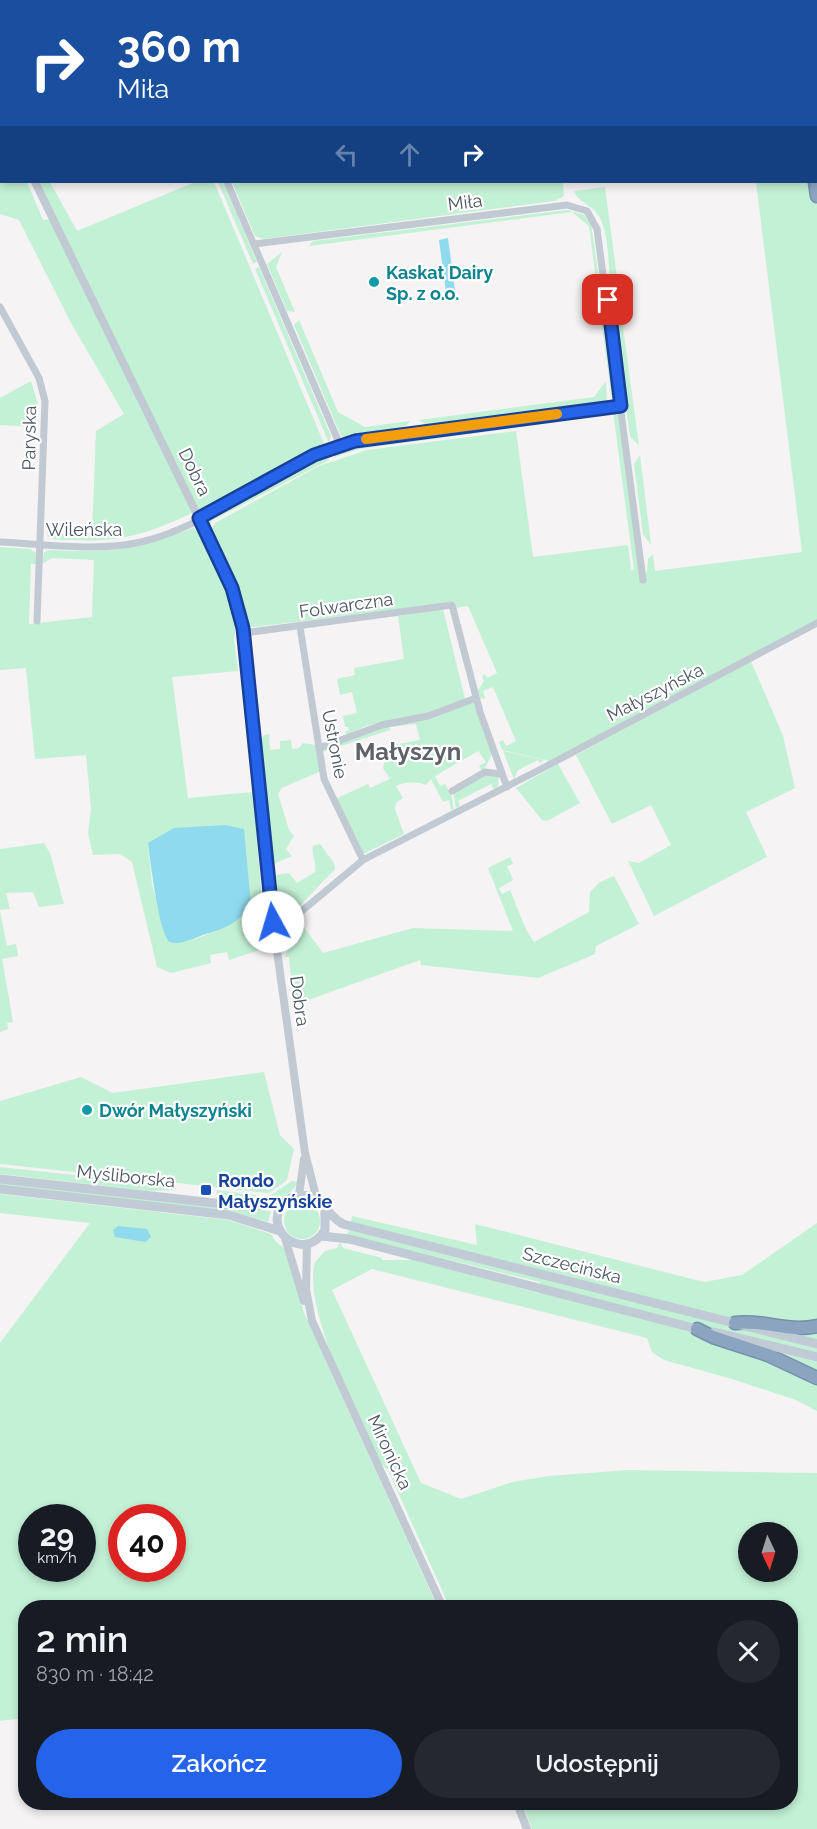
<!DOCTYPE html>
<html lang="pl">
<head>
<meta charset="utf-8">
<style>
  :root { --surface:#171b24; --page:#242831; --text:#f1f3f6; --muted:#9ea1a6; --accent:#2563eb }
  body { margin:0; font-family:Raleway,sans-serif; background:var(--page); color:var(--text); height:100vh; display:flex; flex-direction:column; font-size:22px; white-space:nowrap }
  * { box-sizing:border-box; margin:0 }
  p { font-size:20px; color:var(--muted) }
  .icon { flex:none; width:33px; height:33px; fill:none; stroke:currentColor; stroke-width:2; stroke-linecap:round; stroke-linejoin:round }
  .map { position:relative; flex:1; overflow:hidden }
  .sheet { position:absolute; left:18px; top:1600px; width:780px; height:210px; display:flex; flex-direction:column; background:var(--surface); border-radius:24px; box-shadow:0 3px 9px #0003 }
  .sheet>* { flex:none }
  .top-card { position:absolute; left:0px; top:0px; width:818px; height:183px; box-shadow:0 3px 9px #0003; background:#1a4fa0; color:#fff; overflow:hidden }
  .needle { width:39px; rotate:176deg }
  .controls { position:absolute; left:738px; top:1522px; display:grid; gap:12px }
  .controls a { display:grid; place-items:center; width:60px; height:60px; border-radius:50%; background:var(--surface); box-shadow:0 3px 9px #0003; font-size:30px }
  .speed { position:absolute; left:18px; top:1504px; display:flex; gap:12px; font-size:30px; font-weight:700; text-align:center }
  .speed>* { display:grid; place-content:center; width:78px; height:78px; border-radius:50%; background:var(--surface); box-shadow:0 3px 9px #0003; line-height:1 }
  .speed small { font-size:15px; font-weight:400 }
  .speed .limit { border:9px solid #d22; background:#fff; color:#111 }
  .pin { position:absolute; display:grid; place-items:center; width:51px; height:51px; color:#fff; margin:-26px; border-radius:12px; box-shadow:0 3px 9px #0006 }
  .me { position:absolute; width:66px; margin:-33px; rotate:354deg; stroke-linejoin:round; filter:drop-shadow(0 0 4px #0008) }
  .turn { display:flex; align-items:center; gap:21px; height:126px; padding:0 18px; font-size:27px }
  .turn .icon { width:78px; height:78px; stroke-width:2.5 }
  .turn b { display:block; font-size:42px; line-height:51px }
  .lanes { display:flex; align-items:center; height:57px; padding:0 18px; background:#0003; justify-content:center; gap:30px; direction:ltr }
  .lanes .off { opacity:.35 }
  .round { display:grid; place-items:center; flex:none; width:63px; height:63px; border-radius:32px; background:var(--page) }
  .summary { display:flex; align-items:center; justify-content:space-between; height:102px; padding:0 18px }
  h1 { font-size:36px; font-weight:600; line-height:45px }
  .button { display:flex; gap:12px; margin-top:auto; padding:12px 18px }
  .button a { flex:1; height:69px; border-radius:36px; background:var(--accent); color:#fff; font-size:24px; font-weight:600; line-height:69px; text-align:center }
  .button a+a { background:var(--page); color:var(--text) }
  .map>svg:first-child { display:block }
  .green { fill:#c3f1d5; fill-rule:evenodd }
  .water { fill:#90daee }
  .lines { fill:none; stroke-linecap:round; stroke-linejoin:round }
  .motorway-casing { stroke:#7690ad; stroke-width:15 }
  .minor { stroke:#c1cad2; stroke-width:7 }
  .tertiary { stroke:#c1cad2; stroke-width:8 }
  .secondary { stroke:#c1cbd6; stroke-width:9 }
  .motorway { stroke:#8ba5c1; stroke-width:12 }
  .route-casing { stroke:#184099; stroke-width:15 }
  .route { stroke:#2563eb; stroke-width:10 }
  .slow { stroke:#f59e0b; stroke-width:10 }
  .culture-dot { fill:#0f9aa8; stroke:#fff; stroke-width:2 }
  .transit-dot { fill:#1a4fb4; stroke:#fff; stroke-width:2 }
  .labels { text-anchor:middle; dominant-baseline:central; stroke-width:4.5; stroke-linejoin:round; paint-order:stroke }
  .street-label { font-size:18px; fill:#4a5661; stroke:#fff }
  .culture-label { font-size:18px; font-weight:bold; fill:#0d838f; stroke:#fff; text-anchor:start }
  .transit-label { font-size:18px; font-weight:bold; fill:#164399; stroke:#fff; text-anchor:start }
  .district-label { font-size:24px; font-weight:bold; fill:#5f6368; stroke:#fff }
</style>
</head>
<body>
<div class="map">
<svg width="817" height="1829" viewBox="0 0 817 1829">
  <rect width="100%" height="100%" fill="#f5f3f3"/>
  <!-- green -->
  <path class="green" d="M 0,0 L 195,0 L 2,2 L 1,77 Z
    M 520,0 L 817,0 L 817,620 L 550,761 L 502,750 L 499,742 L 503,740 L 506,746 L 516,741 L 493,687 L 483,691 L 485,698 L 481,699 L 478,691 L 484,681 L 482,676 L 485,674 L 487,678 L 497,673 L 468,606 L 456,608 L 455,602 L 253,627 L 247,624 L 237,588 L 210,532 L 215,523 L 319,466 L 367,450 L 516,431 L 533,557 L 628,545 L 631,570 L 634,570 L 613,411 L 618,416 L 639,573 L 647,572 L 648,559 L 653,554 L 655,571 L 802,552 L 756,182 L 816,182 L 816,2 Z
    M 0,119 L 2,182 L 27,182 L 43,220 L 56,219 L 39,182 L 50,182 L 77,231 L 195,182 L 214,182 L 325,446 L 208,508 L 201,508 C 160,530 122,543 76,540 C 67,540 56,541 48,537 L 45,526 L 50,526 L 57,533 L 92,535 L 96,431 L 124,414 L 71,323 L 19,220 L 0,214 Z
    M 218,182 L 222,182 L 226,189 L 257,262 L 253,264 Z
    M 232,182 L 563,182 L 564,196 L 555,201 L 263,239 L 255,236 Z
    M 605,187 L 621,308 L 613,302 L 611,292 C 608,270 610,238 600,218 C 594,205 579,204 574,191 Z
    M 567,210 L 584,215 L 591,224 L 616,395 L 612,401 L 589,226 L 572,212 L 309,246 L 313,241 Z
    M 282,252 L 276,267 L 295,312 L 287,311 L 267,264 Z
    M 259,267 L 331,436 L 329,443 L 255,269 Z
    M 299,320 L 338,412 L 365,427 L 410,421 L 406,426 L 349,439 L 341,436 L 294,325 Z
    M 622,320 L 639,446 L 630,436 L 615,324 Z
    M 31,381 L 38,404 L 37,427 L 0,425 L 0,398 Z
    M 606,381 L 607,403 L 428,426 L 419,420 L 594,397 Z
    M 542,420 L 550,423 L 359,449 L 335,457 L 333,453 L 357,445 Z
    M 328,455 L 329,460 L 213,520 L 207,526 L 210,517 Z
    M 640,455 L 651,545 L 643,534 L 634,464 Z
    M 193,528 L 205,538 L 226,585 L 237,622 L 234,639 L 238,671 L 172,677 L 188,798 L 253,792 L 266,948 L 229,960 L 227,952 L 210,955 L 211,963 L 171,973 L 157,967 L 132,862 L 120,854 L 93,855 L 88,833 L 91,809 L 86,755 L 35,759 L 26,668 L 0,670 L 0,547 L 30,549 L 36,553 L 36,564 L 31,564 L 29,624 L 92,617 L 94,560 L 52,558 L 42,564 L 44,552 L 50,550 C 112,553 136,550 193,528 ZM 148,843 L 217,931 C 203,935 178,949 166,938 L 152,884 Z
    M 443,609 L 465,699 L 415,717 L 369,725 L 346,735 L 346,731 L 349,730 L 348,727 L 345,727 L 343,716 L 357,713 L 352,692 L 340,695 L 337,679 L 355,675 L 354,668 L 404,659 L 398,616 Z
    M 751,661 L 783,736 L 795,788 L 746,812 L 767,857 L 654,916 L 628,861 L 639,863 L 671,845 L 651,805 L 612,824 L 576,755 Z
    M 475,702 L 492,754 L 483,772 L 479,766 L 486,762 L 478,751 L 435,776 L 440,786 L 445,784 L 451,794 L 454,809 L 451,810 L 449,800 L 443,802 L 431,779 L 426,785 C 418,781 403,782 396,786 L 403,798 L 396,803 L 395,809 L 404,834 L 363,854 L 335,799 L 368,784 L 370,788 L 390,779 L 383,768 L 390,742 L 393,745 L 420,740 L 416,724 L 390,727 L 390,730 L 323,752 L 323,749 L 364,733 Z
    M 269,734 L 270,750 L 280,749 L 280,741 L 291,740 L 292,749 L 299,748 L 303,743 L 316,745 L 321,771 L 282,788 L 278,794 L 289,830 L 294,836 L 286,849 L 292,856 L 271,865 L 259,744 L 264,735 Z
    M 503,751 L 544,760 L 540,763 L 538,760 L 518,770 L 514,779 Z
    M 558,764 L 580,803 L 547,821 L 542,820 L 516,788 Z
    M 487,774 L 499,777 L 498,787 L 494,790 L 491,784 L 458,801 L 460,806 L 456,808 L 453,792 Z
    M 44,843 L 50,853 L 64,904 L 39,907 L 33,892 L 6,893 L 10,909 L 0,910 L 0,849 Z
    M 320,844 L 334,863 L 335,869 L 293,913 L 288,915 L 277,912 L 272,879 L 276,875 L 289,873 L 297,883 L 315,872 C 317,861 311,856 313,846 Z
    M 510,857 L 513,864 L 507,866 L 513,880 L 499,888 L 502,894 L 510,890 C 518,908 522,925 534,942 L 589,912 L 590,892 L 600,882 L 614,876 L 639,924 L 596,946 L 595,954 L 538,978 L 421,965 L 420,960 L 294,1005 L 289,957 L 285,957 L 296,925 L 300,922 L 323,953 L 413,928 L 513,931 L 488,868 Z
    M 0,911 L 7,946 L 16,944 L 18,956 L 2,959 L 13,1022 L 7,1023 L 8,1029 L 0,1032 Z
    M 264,1072 L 280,1135 L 294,1149 L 287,1180 L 269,1193 L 0,1164 L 0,1101 L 81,1077 L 113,1093 Z
    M 0,1167 L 176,1186 L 176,1190 L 149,1191 L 0,1174 Z
    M 292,1181 L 298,1182 C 283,1210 241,1203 216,1195 L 217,1190 L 268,1197 Z
    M 0,1183 L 238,1210 L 271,1211 L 268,1222 L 234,1212 L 0,1185 Z
    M 0,1194 L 228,1220 L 271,1234 L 276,1242 L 288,1251 L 304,1313 L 438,1608 L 26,1608 L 25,1718 L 0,1721 L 0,1343 L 90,1223 L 0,1213 ZM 32,1518 L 82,1518 L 82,1569 L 32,1569 ZM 122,1518 L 172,1518 L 172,1569 L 122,1569 Z
    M284 1221a18 18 0 1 1 36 0a18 18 0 1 1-36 0Z
    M 352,1216 L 477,1245 L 475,1224 L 704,1282 L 742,1275 L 817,1223 L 817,1411 L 796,1400 L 732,1379 L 664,1360 L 652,1352 L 647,1338 L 372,1269 L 332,1290 L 421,1483 L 461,1499 L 512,1482 L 549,1476 L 628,1470 L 817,1473 L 817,1829 L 532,1829 L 522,1803 L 790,1803 L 790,1608 L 450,1608 L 388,1470 L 382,1465 C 360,1419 302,1310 315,1262 L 325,1251 L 337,1248 L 340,1242 L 343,1248 L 382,1258 L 382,1260 L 414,1260 L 538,1293 L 540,1282 L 347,1235 L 349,1230 L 541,1278 L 351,1222 ZM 748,1533 L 788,1533 L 788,1572 L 748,1572 Z"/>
  <!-- water -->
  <path class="water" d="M 448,238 L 455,290 L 446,292 L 439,240 Z
    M 225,825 L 244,829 L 251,905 C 240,922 225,929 206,934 C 196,937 180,946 170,942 C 159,936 150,858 148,843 L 174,828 Z
    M 118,1226 L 147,1229 L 151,1237 L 145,1242 L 115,1237 L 113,1230 Z"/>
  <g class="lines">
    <defs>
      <path id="motorway" d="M 806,0 L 806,2
        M 815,182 L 817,196
        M 735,1323 C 763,1319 788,1333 817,1326
        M 697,1329 L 713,1337 L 768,1355 L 817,1378"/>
    </defs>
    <!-- motorway casing -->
    <use href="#motorway" class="motorway-casing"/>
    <!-- minor -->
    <path class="minor" d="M 0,81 L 2,81
      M 227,182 L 340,445
      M 254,244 L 567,205 L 587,211 L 597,229 L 643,580
      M 0,307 L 39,378 L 45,401 L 37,621
      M 0,542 C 46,544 96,552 141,542 C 215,525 280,462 355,441 L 621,406
      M 300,627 L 324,779 L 363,860
      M 244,633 L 452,605 L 480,712 L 507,787
      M 319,748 L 382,725 L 428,716 L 476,698
      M 452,791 L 485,772 L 501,774
      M 273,922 L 285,921 L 297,915 L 363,860 L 541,769 L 817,623"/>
    <!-- tertiary -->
    <path class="tertiary" d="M 0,90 L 2,95
      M 35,182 L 227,576 L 240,614 L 273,922 L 305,1153 L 317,1200
      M 299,1195 L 304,1159
      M 285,1238 L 304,1301
      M 307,1244 L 306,1289 L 312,1321 L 443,1608
      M 517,1803 L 527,1829"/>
    <!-- secondary -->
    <path class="secondary" d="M 0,1179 L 241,1206 L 264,1206 L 284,1203
      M 0,1189 L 229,1215 L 280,1231
      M 325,1209 L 325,1230 C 303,1266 258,1226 286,1201 C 292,1196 300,1194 308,1196 C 323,1199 329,1217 343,1224 L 817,1344
      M 321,1236 L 349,1239 L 701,1330
      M 714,1332 L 817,1357"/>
    <!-- motorway -->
    <use href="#motorway" class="motorway"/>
  </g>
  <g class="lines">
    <defs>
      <path id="route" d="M 273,922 L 243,628 L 232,588 L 199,518 L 314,455 L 355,441 L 621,406 L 608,300"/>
    </defs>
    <!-- route casing -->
    <use href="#route" class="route-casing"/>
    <!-- route -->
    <use href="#route" class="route"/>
    <!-- slow -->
    <path class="slow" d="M 366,439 L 557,414"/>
  </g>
  <!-- markers -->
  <g class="culture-dot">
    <circle cx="374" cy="282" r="6"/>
    <circle cx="87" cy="1110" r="6"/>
  </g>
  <rect class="transit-dot" x="200" y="1184" width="12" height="12" rx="3"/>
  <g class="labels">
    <!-- street labels -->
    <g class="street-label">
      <text transform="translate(465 202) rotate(-7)">Miła</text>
      <text transform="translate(29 438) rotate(-89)">Paryska</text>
      <text transform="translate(195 472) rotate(64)">Dobra</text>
      <text x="84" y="529">Wileńska</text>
      <text transform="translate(346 605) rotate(-8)">Folwarczna</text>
      <text transform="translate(655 692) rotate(-27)">Małyszyńska</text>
      <text transform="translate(335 744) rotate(79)">Ustronie</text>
      <text transform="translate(300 1001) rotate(82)">Dobra</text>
      <text transform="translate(126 1176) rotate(6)">Myśliborska</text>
      <text transform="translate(572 1265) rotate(14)">Szczecińska</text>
      <text transform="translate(390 1452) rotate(65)">Mironicka</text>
    </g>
    <!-- culture labels -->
    <g class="culture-label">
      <text x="386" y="272">Kaskat Dairy<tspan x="386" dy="21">Sp. z o.o.</tspan></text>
      <text x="99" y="1110">Dwór Małyszyński</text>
    </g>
    <!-- transit labels -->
    <g class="transit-label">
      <text x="218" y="1180">Rondo<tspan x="218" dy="21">Małyszyńskie</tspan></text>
    </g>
    <!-- district labels -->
    <g class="district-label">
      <text x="408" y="751">Małyszyn</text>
    </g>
  </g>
</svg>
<div class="controls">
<a><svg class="needle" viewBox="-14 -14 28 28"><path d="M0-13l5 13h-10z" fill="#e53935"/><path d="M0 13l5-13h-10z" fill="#9ea1a6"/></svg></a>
</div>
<div class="speed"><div>29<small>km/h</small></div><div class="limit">40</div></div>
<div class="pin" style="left:608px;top:300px;background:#d93025"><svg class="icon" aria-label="arrive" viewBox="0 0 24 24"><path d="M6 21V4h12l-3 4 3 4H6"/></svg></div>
<svg class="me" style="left:273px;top:922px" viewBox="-20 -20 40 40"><circle r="19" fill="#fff"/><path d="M0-13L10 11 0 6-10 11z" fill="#2563eb"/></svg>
<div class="top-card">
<div class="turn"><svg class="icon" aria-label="right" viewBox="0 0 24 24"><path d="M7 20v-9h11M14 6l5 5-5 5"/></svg><div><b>360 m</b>Miła</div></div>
<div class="lanes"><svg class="icon off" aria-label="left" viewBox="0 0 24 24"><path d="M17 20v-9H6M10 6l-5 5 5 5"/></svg><svg class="icon off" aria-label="ahead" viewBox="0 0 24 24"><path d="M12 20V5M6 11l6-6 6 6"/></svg><svg class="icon" aria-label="right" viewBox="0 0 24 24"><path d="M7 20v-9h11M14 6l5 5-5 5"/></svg></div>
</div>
<section class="sheet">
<div class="summary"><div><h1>2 min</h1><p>830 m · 18:42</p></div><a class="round"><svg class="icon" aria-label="close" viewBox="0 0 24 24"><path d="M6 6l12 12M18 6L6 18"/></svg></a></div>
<div class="button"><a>Zakończ</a><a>Udostępnij</a></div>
</section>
</div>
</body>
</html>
